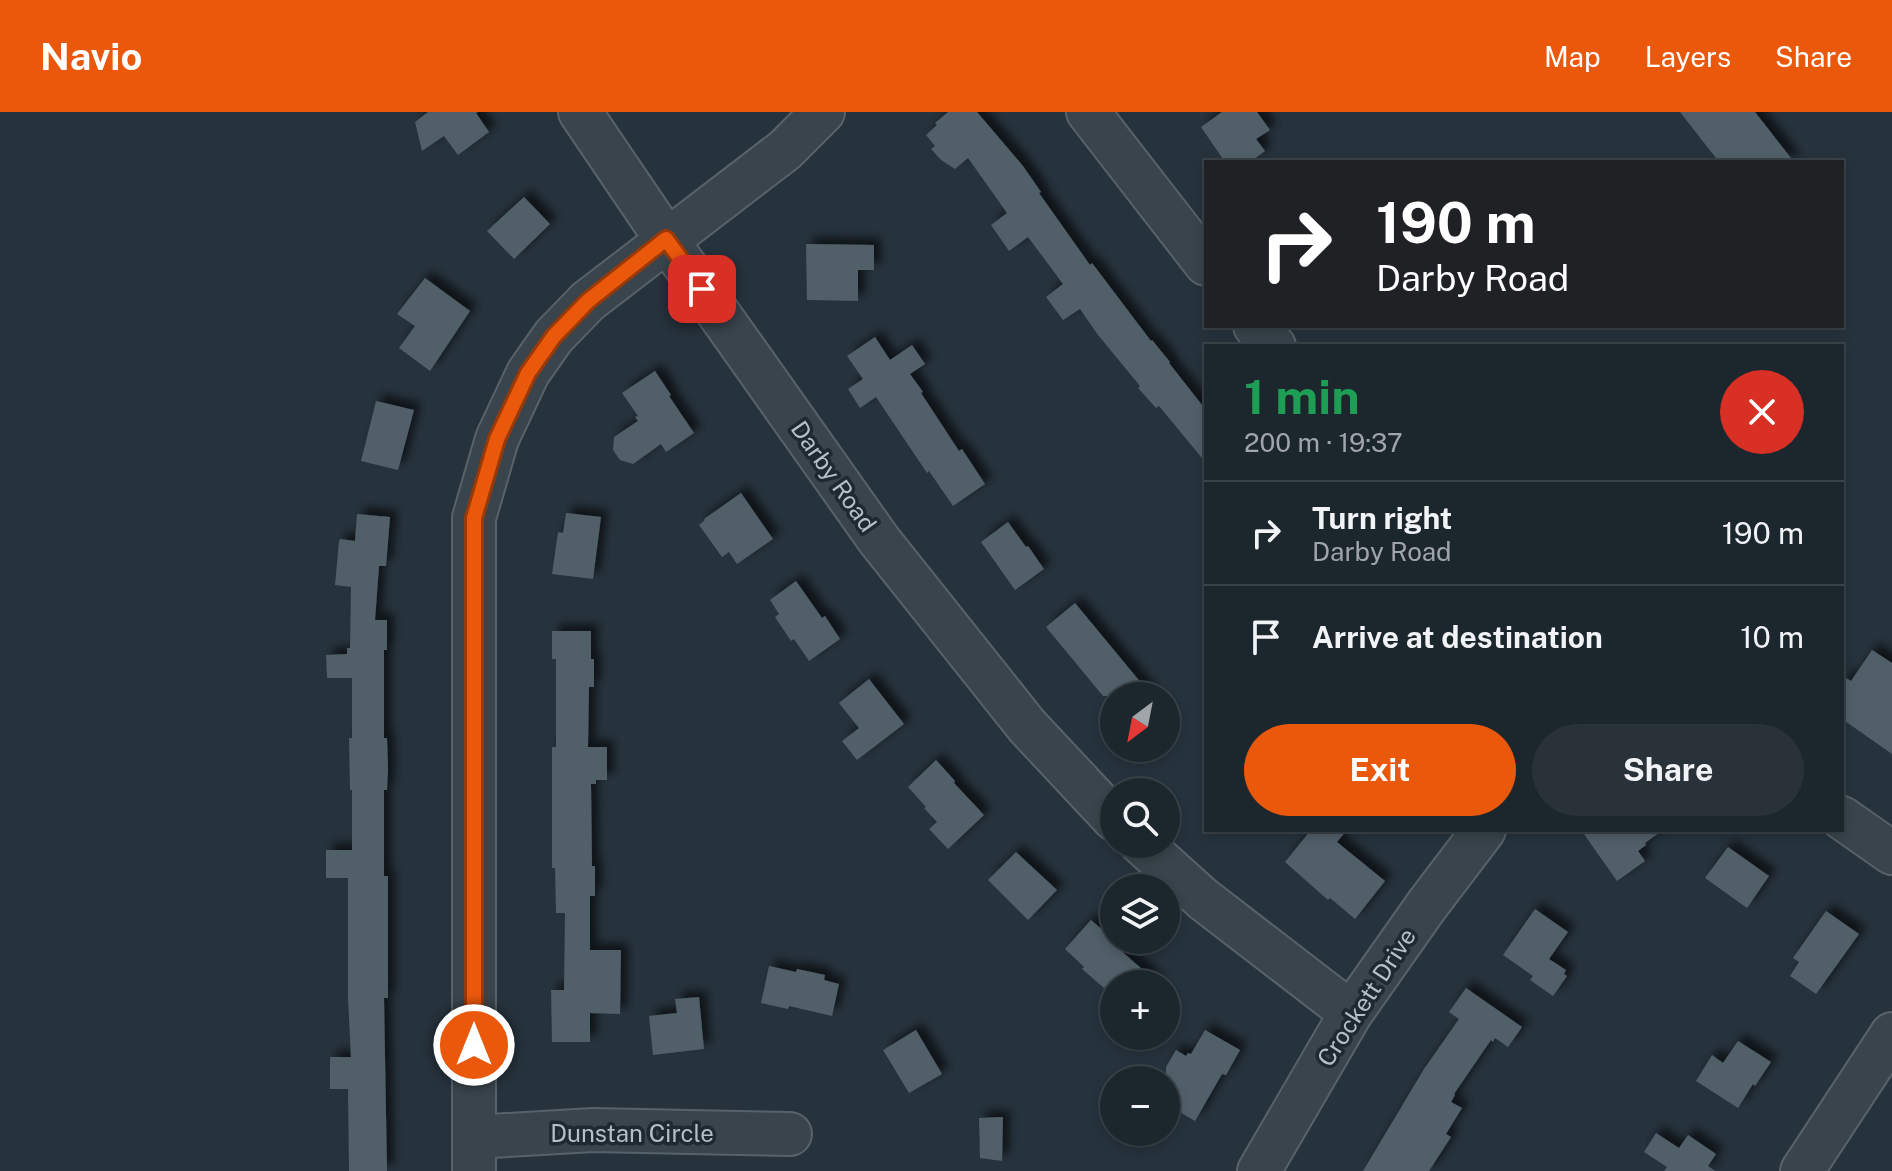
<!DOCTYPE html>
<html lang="en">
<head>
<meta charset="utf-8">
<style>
  :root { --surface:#1c262d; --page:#293239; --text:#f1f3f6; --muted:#a0a5aa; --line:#3a4349; --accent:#ea580c }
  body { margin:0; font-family:"Public Sans",sans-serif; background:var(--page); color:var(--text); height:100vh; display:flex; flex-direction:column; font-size:30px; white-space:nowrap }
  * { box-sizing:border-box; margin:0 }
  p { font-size:26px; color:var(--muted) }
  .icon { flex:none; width:44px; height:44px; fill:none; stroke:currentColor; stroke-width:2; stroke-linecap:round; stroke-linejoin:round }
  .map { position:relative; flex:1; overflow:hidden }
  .panel { position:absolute; left:1204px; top:232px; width:640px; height:488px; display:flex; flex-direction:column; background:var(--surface); border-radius:0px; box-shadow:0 4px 12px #0003,0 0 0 2px var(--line) }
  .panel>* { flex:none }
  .top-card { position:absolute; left:1204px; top:48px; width:640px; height:168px; border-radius:0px; box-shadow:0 4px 12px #0003,0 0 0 2px var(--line); background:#202124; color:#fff; overflow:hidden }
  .needle { width:52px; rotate:212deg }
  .tools { position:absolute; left:1100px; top:570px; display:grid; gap:16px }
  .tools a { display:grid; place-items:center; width:80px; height:80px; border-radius:50%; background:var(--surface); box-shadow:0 4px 12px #0003,0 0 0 2px var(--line); font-size:40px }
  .pin { position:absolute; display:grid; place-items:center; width:68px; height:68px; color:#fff; margin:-34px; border-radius:16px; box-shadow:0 4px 12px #0006 }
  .me { position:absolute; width:88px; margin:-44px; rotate:0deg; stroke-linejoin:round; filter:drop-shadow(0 0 6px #0008) }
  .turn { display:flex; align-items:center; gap:28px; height:168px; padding:0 40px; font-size:36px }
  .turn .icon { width:104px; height:104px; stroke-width:2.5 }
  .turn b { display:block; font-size:56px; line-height:68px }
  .round { display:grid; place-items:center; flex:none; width:84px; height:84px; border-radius:42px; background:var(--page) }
  .overview { display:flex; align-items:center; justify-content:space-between; height:136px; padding:0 40px }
  h1 { font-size:48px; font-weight:700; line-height:60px; color:#1e9e55 }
  .button { display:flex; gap:16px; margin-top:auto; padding:16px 40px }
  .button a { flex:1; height:92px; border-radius:48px; background:var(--accent); color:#fff; font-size:32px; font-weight:700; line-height:92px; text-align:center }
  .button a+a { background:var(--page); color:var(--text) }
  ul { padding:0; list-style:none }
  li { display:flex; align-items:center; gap:24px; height:104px; padding:0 40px; border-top:2px solid var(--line) }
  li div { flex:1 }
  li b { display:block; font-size:30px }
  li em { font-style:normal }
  header { display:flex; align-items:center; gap:48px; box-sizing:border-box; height:112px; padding:0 40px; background:var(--accent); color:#fff }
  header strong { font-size:38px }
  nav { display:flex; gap:44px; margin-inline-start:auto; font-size:28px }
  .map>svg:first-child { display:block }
  .building { fill:#515f69; filter:url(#shadow) }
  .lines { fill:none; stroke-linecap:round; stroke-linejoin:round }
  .minor-casing { stroke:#57626a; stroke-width:46 }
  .minor { stroke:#39444c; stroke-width:42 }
  .route-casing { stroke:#983908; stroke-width:20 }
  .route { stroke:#ea580c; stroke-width:14 }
  .labels { text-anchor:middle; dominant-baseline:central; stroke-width:7; stroke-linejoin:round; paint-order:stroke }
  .street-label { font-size:24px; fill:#b5bfc7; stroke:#1e2931 }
</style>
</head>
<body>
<header>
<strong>Navio</strong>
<nav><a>Map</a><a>Layers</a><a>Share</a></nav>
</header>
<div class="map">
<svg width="1892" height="1059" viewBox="0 0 1892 1059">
  <defs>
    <filter id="shadow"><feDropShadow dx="7" dy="-7" stdDeviation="4" flood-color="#0009"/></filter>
  </defs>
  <rect width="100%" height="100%" fill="#26323c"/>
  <!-- building -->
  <path class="building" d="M 428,0 L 478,0 L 476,1 L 489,20 L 458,43 L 444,24 L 422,39 L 415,10 Z
    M 948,0 L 977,0 L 1023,54 L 1041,80 L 1039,81 L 1090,153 L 1092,151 L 1151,229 L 1152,228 L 1170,250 L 1169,251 L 1206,298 L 1206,351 L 1159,294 L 1156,296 L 1138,276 L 1140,274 L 1098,223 L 1080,197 L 1063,208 L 1046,185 L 1063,172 L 1028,125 L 1009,139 L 991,113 L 1007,101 L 968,46 L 955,57 L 941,48 L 931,37 L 935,34 L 926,23 L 937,13 L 935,11 Z
    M 1222,0 L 1257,0 L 1270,18 L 1256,27 L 1265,39 L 1250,50 L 1225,50 L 1201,15 Z
    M 1680,0 L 1755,0 L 1794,50 L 1719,50 Z
    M 524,85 L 550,112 L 514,147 L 487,119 Z
    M 806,132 L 874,133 L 874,158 L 858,158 L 858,189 L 807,188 Z
    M 425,166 L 470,199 L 430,259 L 399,236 L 415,214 L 397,202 Z
    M 875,225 L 890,248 L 912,233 L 925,252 L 910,262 L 923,280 L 921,281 L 959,339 L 962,337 L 985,372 L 953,394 L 929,359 L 927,361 L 876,285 L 860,296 L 848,277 L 863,267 L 847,244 Z
    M 655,259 L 671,283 L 669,284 L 694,321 L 666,340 L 661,332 L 633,352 L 620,348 L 613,338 L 614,325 L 638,309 L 635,305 L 638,304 L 622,281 Z
    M 376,289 L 414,298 L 398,358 L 361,349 Z
    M 741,381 L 773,427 L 737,452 L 729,440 L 722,445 L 699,413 L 705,408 L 704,407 Z
    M 566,401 L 601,405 L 593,467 L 552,462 L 558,420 L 563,421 Z
    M 357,402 L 390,405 L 386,454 L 379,454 L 375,508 L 387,508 L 387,538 L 384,538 L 384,626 L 387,626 L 388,657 L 387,678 L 384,678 L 384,764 L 388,764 L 388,886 L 384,886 L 387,1059 L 349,1059 L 348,977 L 330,977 L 330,945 L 351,945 L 348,887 L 348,766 L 326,766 L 326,738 L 352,738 L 352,678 L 350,678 L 349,626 L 352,626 L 352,566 L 327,566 L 326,543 L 347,542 L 347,536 L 350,536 L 351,475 L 335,473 L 339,429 L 340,427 L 355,429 Z
    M 1008,410 L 1026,435 L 1028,434 L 1044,457 L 1015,478 L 981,430 Z
    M 796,469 L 822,506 L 825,504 L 840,527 L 809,549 L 794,527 L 791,529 L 775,505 L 779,502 L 770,488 Z
    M 1075,491 L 1152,584 L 1103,584 L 1046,515 Z
    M 552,519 L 591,519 L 591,547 L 594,547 L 594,575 L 589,575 L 588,635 L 607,635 L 607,668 L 596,668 L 596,672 L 591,672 L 592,754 L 595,754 L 595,784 L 590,784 L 590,838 L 621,838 L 620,902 L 590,901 L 590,930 L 552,930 L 551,878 L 564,878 L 565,801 L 556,801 L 555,756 L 552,756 L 552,635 L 556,635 L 556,547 L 552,547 Z
    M 1872,538 L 1892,551 L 1892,642 L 1842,607 L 1842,564 L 1851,569 Z
    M 869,567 L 904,612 L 857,648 L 842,629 L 859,616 L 839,591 Z
    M 936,648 L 955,669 L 954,671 L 984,703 L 948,737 L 929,717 L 937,710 L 924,696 L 926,695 L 908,675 Z
    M 1311,718 L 1347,718 L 1337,730 L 1385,769 L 1355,807 L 1330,786 L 1328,788 L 1285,750 Z
    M 1581,718 L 1663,718 L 1645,731 L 1646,733 L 1638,739 L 1645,749 L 1617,769 Z
    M 1728,735 L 1769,764 L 1747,796 L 1705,766 Z
    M 1016,740 L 1057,778 L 1028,808 L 988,768 Z
    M 1535,797 L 1568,820 L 1549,847 L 1566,858 L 1564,862 L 1567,864 L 1553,884 L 1530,868 L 1533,864 L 1503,843 Z
    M 1826,799 L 1859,822 L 1816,882 L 1790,864 L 1799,850 L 1793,846 Z
    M 1091,808 L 1112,826 L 1110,829 L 1159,872 L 1108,872 L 1104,876 L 1082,857 L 1084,855 L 1065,837 Z
    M 769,854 L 796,860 L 797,857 L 825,863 L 824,868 L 839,872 L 832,904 L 789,894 L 788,897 L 761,891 Z
    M 1466,876 L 1522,915 L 1508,935 L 1495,926 L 1493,930 L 1491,928 L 1454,982 L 1455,983 L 1451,990 L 1462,996 L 1446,1022 L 1451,1025 L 1429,1059 L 1363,1059 L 1424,957 L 1459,907 L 1449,900 Z
    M 699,885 L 704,937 L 653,943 L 649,904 L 677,901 L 675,887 Z
    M 916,918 L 942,962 L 909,981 L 883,938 Z
    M 1205,918 L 1240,938 L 1226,963 L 1222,962 L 1195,1009 L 1166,992 L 1166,955 L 1176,938 L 1186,944 L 1188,941 L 1191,942 Z
    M 1738,929 L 1771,950 L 1755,974 L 1753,972 L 1738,996 L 1696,969 L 1712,943 L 1723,951 Z
    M 1003,1005 L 1002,1049 L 980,1046 L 979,1006 Z
    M 1656,1021 L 1679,1036 L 1688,1023 L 1716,1042 L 1708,1054 L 1715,1059 L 1664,1059 L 1667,1055 L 1644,1040 Z"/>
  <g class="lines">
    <defs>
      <path id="minor" d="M 580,0 L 666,127 L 879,428 L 1027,614 L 1114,707
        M 1088,0 L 1206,152
        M 1255,214 L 1274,234
        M 1842,706 L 1892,741
        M 1142,732 L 1203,787 L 1351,901
        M 474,1025 L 593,1018 L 790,1022
        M 474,1059 L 474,406 L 497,327 L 528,261 L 554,224 L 588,189 L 785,38 L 823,0
        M 1259,1059 L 1351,901 L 1427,793 L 1484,718
        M 1802,1059 L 1892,922"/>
    </defs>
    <!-- minor casing -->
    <use href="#minor" class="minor-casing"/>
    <!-- minor -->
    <use href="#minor" class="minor"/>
  </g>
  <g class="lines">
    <defs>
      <path id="route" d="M 474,933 L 474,406 L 497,327 L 528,261 L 554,224 L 588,189 L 666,127 L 702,177"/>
    </defs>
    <!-- route casing -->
    <use href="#route" class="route-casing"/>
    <!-- route -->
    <use href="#route" class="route"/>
  </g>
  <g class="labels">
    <!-- street labels -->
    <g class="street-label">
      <text transform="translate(834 364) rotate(55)">Darby Road</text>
      <text transform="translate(1366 885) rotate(-57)">Crockett Drive</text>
      <text x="632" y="1021">Dunstan Circle</text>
    </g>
  </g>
</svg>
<div class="tools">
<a><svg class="needle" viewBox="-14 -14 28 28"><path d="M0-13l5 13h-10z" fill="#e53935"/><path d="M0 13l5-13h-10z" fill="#a0a5aa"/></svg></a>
<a><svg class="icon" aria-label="search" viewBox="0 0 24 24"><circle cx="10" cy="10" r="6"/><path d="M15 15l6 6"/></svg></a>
<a><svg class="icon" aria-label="layers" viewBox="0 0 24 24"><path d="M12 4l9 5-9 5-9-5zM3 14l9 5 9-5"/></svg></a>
<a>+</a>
<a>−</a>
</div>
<div class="pin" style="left:702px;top:177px;background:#d93025"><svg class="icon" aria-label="arrive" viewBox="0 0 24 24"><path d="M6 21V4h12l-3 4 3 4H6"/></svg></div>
<svg class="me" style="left:474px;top:933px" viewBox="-20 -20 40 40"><circle r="17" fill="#ea580c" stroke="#fff" stroke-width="3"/><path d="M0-11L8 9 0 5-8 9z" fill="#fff"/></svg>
<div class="top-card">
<div class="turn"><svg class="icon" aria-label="right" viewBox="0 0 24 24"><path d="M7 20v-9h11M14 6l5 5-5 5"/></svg><div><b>190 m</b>Darby Road</div></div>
</div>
<section class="panel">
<div class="overview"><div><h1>1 min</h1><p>200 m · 19:37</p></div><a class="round" style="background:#d93025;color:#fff"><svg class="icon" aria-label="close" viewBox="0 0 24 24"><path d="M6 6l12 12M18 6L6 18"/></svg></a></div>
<ul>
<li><svg class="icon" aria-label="right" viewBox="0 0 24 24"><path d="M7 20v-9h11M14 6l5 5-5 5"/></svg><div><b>Turn right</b><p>Darby Road</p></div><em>190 m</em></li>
<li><svg class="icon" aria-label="arrive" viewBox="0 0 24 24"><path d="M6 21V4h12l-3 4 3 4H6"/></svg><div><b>Arrive at destination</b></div><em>10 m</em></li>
</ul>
<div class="button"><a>Exit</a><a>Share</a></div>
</section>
</div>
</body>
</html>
